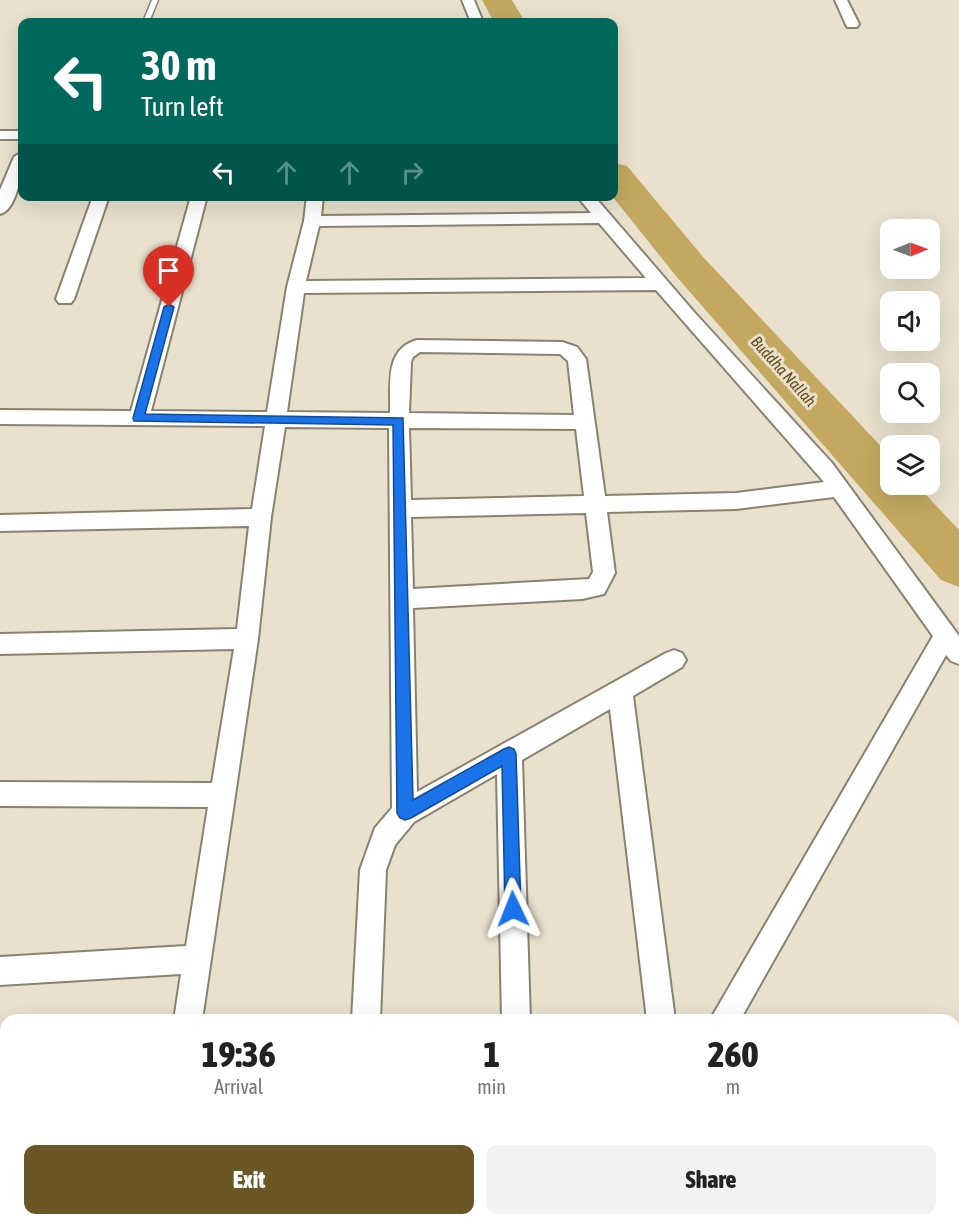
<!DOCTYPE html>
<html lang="en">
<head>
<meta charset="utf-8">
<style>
  :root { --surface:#fff; --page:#f2f2f2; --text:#222; --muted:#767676; --accent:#6a5725 }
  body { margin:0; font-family:"Asap Condensed",sans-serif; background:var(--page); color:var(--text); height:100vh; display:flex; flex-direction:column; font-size:22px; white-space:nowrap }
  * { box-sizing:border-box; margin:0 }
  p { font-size:20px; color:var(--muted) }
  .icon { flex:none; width:33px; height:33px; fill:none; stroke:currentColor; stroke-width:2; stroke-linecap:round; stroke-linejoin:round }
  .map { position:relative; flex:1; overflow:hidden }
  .details { position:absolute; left:0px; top:1014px; width:960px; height:212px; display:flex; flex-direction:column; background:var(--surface); border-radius:18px 18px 0 0; box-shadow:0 6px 24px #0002 }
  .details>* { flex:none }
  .guide { position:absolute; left:18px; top:18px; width:600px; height:183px; border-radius:12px; box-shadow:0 6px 24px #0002; background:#00695c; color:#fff; overflow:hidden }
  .needle { width:39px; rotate:89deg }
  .buttons { position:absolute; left:880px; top:219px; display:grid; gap:12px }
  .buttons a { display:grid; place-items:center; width:60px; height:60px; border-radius:12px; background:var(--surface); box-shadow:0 6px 24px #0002; font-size:30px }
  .pin { position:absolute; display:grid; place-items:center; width:51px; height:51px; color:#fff; margin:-62px -26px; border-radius:50% 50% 50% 0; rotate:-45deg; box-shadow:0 0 6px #0007 }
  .pin .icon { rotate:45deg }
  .me { position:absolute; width:66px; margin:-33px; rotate:358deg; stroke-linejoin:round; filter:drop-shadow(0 0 4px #0008) }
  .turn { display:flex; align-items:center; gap:21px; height:126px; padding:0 24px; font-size:27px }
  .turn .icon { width:78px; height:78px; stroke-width:2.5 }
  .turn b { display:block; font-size:42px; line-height:51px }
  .lanes { display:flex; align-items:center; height:57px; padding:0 24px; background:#0003; justify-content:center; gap:30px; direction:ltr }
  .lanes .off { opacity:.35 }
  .eta { display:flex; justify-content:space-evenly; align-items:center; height:102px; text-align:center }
  .eta b { font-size:36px; font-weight:800; line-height:42px }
  .button { display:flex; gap:12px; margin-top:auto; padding:12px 24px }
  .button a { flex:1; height:69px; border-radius:12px; background:var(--accent); color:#fff; font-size:24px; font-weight:800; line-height:69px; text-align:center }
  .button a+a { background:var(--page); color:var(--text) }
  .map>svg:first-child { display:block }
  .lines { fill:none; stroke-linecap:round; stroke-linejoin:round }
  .river { fill:#c4a85f; fill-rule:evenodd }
  .service-casing { stroke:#89826f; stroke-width:3 }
  .minor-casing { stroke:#89826f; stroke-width:4 }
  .service { fill:#fff; fill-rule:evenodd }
  .minor { fill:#fff; fill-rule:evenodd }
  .route { fill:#1a73e8; stroke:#114b97; stroke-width:1.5 }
  .labels { text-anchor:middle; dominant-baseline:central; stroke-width:6; stroke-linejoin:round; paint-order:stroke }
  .water-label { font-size:16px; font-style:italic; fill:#624e15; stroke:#e9e1cd }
</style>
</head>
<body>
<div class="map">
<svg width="959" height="1225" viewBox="0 0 959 1225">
  <rect width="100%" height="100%" fill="#e9e1cd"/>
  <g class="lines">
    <!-- river -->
    <path class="river" d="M 482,0 L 512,0 L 525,22 L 494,22 Z
      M 614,163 L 627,166 L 704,258 L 891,457 L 891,484 L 916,484 L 959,530 L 959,587 L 941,580 L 676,276 L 612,196 Z"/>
    <defs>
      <path id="service" d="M 152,0 L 158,0 L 149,22 L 143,22 Z"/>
      <path id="minor" d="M 462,0 L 474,0 L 483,22 L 471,22 Z
        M 835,0 L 847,0 L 859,24 L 857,27 L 847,27 Z
        M 0,131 L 22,131 L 22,139 L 0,139 Z
        M 22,152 C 24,167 17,210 0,214 L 0,190 L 14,157 Z
        M 93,196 L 109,196 L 74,299 L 71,303 L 59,303 L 56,299 Z
        M 191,196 L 207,196 L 151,411 L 267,412 L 287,287 L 304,221 L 307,196 L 323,196 L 321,216 L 591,213 L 577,196 L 594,196 L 694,312 L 832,463 L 959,636 L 959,664 L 951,661 L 946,655 L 740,1020 L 710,1020 L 933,636 L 834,497 L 736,509 L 607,512 L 615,573 L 604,594 L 582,599 L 413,608 L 417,792 L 666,653 L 674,650 L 682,653 L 686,660 L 682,667 L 633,696 L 675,1020 L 647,1020 L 610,709 L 522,760 L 530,1020 L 502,1020 L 497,774 L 414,822 L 395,845 L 386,870 L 380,1020 L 352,1020 L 360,870 L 375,828 L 392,808 L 389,428 L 285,427 L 271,517 L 258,639 L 202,1020 L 174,1020 L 181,974 L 0,985 L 0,957 L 186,946 L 208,807 L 0,806 L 0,782 L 212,783 L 234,649 L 0,654 L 0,634 L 237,629 L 249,526 L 0,531 L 0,515 L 252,509 L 265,426 L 0,424 L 0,410 L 131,411 ZM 599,223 L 646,278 L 306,281 L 319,226 ZM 656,290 L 824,482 L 736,493 L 605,496 L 586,359 L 577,347 L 562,342 L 417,340 C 384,349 391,385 390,413 L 287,412 L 304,293 ZM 420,352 L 560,354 L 568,361 L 574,415 L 409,413 L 411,362 L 413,357 ZM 409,428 L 576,429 L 584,496 L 411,500 ZM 586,513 L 593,572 L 589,579 L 413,589 L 411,517 Z
        M 959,1113 L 959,1148 L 954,1150 L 954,1115 Z
        M 0,1191 L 6,1191 L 6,1220 L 14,1220 L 0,1223 Z
        M 142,1220 L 174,1220 L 173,1225 L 141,1225 Z
        M 340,1220 L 372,1220 L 372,1225 L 340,1225 Z
        M 505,1220 L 537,1220 L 537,1225 L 505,1225 Z
        M 592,1220 L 625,1220 L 623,1225 L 590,1225 Z
        M 872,1220 L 906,1220 L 904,1225 L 870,1225 Z"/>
    </defs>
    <!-- service casing -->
    <use href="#service" class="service-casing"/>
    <!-- minor casing -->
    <use href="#minor" class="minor-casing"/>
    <!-- service -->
    <use href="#service" class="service"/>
    <!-- minor -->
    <use href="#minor" class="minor"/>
  </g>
  <!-- route -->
  <path class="route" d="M 169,304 L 174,307 L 145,414 L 403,418 L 413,800 L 504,749 L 509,747 L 514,749 L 516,754 L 521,909 L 519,915 L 513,917 L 507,915 L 505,909 L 502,766 L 411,818 L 405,820 L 400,818 L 397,813 L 393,425 L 134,421 L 133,418 L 164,307 Z"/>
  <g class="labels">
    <!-- water labels -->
    <g class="water-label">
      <text transform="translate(784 371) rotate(48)">Buddha Nallah</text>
    </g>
  </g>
</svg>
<div class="buttons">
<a><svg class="needle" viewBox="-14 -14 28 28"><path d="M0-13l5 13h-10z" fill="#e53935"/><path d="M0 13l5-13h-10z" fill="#767676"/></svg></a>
<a><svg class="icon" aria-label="sound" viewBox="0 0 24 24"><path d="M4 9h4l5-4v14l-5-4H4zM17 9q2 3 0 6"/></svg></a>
<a><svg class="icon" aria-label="search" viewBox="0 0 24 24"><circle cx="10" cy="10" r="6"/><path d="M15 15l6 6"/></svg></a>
<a><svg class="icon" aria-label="layers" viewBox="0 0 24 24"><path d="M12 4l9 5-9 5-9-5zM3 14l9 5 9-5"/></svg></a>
</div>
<div class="pin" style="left:169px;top:307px;background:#d93025"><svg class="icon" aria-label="arrive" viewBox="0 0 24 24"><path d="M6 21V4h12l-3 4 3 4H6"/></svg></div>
<svg class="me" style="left:513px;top:909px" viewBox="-20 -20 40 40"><path d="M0-17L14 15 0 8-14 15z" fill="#1a73e8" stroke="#fff" stroke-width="4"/></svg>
<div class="guide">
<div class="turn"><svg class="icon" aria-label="left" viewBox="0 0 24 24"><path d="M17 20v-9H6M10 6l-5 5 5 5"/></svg><div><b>30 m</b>Turn left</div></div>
<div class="lanes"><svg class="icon" aria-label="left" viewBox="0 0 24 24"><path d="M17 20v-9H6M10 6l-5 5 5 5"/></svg><svg class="icon off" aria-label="ahead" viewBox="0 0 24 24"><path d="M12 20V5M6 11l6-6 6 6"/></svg><svg class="icon off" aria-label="ahead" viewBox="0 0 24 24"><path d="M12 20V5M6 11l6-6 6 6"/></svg><svg class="icon off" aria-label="right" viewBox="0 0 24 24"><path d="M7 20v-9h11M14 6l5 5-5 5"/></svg></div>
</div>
<section class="details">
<div class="eta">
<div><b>19:36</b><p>Arrival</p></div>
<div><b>1</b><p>min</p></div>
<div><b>260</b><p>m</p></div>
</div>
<div class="button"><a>Exit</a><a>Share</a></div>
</section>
</div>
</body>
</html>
